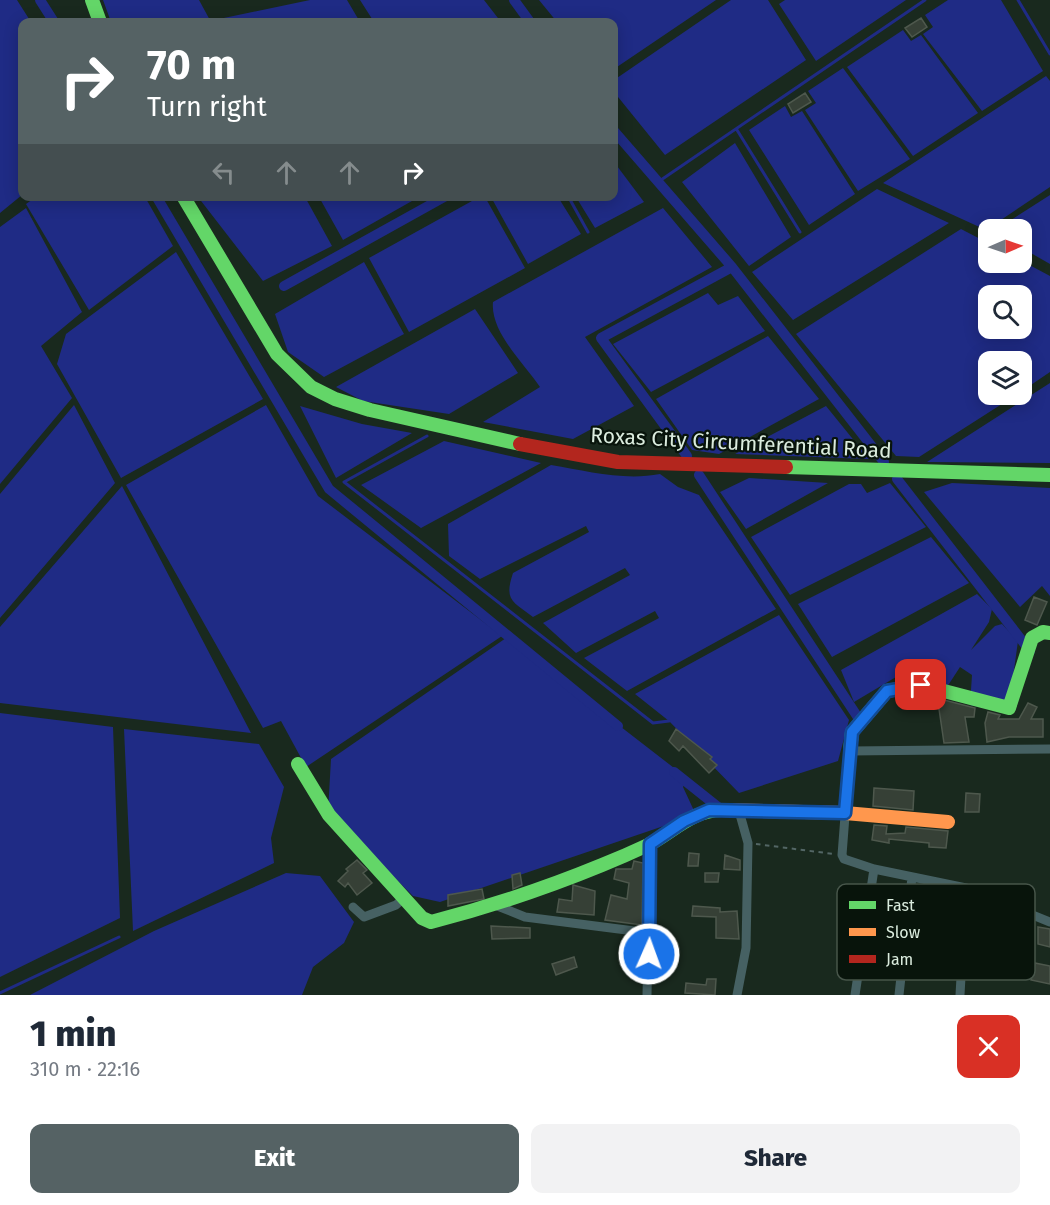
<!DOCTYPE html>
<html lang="en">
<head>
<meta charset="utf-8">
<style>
  :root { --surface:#fff; --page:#f2f2f3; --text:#1f2937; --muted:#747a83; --accent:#556264 }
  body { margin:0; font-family:"Fira Sans",sans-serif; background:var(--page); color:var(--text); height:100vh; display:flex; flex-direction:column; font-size:22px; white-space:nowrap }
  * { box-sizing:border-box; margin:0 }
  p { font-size:20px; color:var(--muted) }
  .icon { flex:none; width:33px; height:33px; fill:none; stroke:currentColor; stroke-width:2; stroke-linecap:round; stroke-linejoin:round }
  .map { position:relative; height:995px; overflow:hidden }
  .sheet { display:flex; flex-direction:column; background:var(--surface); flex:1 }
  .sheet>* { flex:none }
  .banner { position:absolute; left:18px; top:18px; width:600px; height:183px; border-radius:12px; box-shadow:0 3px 15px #0003; background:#556264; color:#fff; overflow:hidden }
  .needle { width:39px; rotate:88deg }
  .fabs { position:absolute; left:978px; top:219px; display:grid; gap:12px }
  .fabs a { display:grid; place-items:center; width:54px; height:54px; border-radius:12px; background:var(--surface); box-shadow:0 3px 15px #0003; font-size:30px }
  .pin { position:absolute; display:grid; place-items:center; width:51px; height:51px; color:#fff; margin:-26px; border-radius:12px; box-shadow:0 3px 9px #0006 }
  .me { position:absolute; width:66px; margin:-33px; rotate:2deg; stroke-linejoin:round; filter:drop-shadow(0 0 4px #0008) }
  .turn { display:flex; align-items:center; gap:21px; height:126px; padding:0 30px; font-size:27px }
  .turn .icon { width:78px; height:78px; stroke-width:2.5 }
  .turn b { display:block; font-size:42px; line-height:51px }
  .lanes { display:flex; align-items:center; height:57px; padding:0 30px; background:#0003; justify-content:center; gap:30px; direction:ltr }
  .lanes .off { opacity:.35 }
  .round { display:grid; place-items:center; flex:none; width:63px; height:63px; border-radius:12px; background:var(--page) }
  .headline { display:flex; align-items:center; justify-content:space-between; height:102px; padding:0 30px }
  h1 { font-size:36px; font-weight:800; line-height:45px }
  .cta { display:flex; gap:12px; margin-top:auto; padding:12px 30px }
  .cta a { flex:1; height:69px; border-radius:12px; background:var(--accent); color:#fff; font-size:24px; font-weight:800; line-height:69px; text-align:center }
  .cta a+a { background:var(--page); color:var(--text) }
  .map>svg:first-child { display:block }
  .water { fill:#1f2b85; fill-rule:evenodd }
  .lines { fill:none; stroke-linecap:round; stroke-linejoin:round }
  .stream { stroke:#1f2b85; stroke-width:3 }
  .canal { stroke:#1f2b85; stroke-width:10 }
  .building { fill:#364036; stroke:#4e584d; stroke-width:1.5 }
  .path { stroke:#536665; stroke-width:2; stroke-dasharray:4.5 4.5; stroke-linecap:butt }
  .street { stroke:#466163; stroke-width:9 }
  .fast { stroke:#63d668; stroke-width:14 }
  .slow { stroke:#ff974d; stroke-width:14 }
  .jam { stroke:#b3261e; stroke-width:14 }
  .route-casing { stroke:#114b97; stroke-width:15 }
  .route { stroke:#1a73e8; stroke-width:10 }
  .labels { text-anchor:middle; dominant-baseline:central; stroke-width:4.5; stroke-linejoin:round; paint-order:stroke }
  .street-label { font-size:21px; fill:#dbecde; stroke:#08140b }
  .key { fill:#08140b; stroke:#47554a; stroke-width:1.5 }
  .key-label { font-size:16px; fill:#dbecde }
</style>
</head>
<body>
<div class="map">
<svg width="1050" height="995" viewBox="0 0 1050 995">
  <rect width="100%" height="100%" fill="#19291e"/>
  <!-- water -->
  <path class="water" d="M 0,0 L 17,0 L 31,22 L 22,22 L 22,195 L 0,213 Z
    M 103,0 L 199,0 L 211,22 L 111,22 Z
    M 310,0 L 347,0 L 360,22 L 221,22 L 219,19 Z
    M 360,0 L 484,0 L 501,22 L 374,22 Z
    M 539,0 L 716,0 L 614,69 L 614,22 L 557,22 Z
    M 731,0 L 768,0 L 806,60 L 665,155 L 614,92 L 614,80 Z
    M 785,0 L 906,0 L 816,61 L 779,4 Z
    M 948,0 L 1001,0 L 1043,71 L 982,111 L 923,34 L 933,27 L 925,15 Z
    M 903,30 L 911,41 L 921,35 L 978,113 L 913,156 L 847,67 Z
    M 843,68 L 910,159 L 858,191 L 805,110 L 816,103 L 808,91 Z
    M 1046,76 L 1050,81 L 1050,187 L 986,230 L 883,183 Z
    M 785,106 L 791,117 L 802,111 L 855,194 L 809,225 L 749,130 Z
    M 735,143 L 791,237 L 749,266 L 682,182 Z
    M 614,162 L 644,202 L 595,228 L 576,197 L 614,196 Z
    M 877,189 L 949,223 L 793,320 L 752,272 Z
    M 1050,195 L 1050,264 L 1022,248 L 1022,230 L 997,229 Z
    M 481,196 L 485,197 L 525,268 L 409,332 L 369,258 Z
    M 36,197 L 145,197 L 173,246 L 89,310 L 26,204 Z
    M 198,197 L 305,197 L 332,246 L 263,281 Z
    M 319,197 L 419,197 L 343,240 Z
    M 491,197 L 558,197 L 581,234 L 528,264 Z
    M 26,208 L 82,312 L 41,346 L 72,398 L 0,484 L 0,227 Z
    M 663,208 L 712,267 L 585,337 L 634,406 L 573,439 L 483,422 L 540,387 C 524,363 490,332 493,302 Z
    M 961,229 L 988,243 L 988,262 L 1022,261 L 1050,276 L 1050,372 L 1022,391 L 1022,362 L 988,362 L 988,394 L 1016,395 L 919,457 L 896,456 L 796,334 ZM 988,296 L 1022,296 L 1022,328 L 988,328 Z
    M 176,252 L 263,399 L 121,478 L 57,364 L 66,334 Z
    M 364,262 L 404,334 L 324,377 L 288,352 L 275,314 Z
    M 708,293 L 718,305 L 738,296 L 765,331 L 651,392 L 613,344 Z
    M 475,309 L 518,373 L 449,414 L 363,401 L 336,387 Z
    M 768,336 L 819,399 L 719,454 L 692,450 L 656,399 Z
    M 1050,383 L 1050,463 L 927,462 Z
    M 74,405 L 115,483 L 0,618 L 0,494 Z
    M 266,405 L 318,496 L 502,636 L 306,767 L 281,721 L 263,728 L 126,485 Z
    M 300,406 L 362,424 L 412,433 L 336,478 Z
    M 826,406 L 869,459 L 735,454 Z
    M 444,441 L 541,463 L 421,528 L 361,485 Z
    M 551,465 C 587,471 624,481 660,474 L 678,487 L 699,495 L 776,609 L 627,691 L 584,658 L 659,618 L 655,611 L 576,653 L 543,623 L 630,575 L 625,568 L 533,617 C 512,601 504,600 513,573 L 589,532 L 586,526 L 480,579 L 449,556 L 448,524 Z
    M 749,478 L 828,483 L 746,529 L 720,492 Z
    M 890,483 L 926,527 L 790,595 L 751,537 L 849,484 L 861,484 L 867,493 Z
    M 952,483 L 1050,488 L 1050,596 L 1042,586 L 1020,607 L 924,492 Z
    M 122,486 L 251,733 L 0,703 L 0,627 Z
    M 931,537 L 969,583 L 832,657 L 798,604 Z
    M 977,594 L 992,609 L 989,622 L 971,650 L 995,626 L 1002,624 L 1018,641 L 1008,713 L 970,705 L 972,675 L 960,667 L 947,687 L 901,674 L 854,702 L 841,670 Z
    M 779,615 L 849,720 L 838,761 L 739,793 L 669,721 L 635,694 Z
    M 506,638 L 687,778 L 683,787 L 696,815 L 440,902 L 413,896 L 328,812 L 331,759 Z
    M 0,713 L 113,727 L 120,918 L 0,977 Z
    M 124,729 L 259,744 L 284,787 L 271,838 L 274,863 L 133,931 Z
    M 286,873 L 320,876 L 354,922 L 344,943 L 313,967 L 302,995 L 30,995 L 154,931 Z"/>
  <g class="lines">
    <!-- stream -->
    <path class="stream" d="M 1018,0 L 1050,54
      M 737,130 L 800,232
      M 658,182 L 925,0
      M 568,196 L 588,232
      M 427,436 L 344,482 L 653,723 L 669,721
      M 0,993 L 119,937"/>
    <!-- canal -->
    <path class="canal" d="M 40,0 L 54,22
      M 514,0 L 530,22
      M 614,131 L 732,267 L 884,462
      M 156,196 L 329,489 L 618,726
      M 284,286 L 446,196
      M 687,456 L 601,338 L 732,267
      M 699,475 L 857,716
      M 897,479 L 1030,651
      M 674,772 L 718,807"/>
  </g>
  <!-- building -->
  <path class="building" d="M 921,18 L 927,27 L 912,37 L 905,28 Z
    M 805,93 L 811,102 L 793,113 L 788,104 Z
    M 1034,597 L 1047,602 L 1037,625 L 1025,620 Z
    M 921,694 L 975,708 L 974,717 L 965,717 L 969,742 L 944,743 L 939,709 L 918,699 Z
    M 1028,703 L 1037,707 L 1031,719 L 1043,719 L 1043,737 L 1009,737 L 987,742 L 985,723 L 988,712 L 1000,715 L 998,719 L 1019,719 Z
    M 676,729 L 712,757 L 710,759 L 717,765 L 709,773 L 683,746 L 679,751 L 669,741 Z
    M 874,788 L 914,791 L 913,810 L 873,806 Z
    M 966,793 L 980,794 L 979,812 L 965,812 Z
    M 874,825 L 887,826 L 886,834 L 905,833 L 906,827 L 948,831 L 946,848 L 929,847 L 929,843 L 889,839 L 889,843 L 872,840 Z
    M 689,853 L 699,854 L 698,866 L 688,866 Z
    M 725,855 L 740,860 L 740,870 L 724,869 Z
    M 357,860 L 367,870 L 363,873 L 372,883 L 357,895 L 348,883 L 345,887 L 338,881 L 348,871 L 346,869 Z
    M 634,861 L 643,863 L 642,925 L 605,920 L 611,895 L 627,899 L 629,883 L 614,879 L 616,869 L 632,869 Z
    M 520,873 L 522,885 L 513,889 L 512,875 Z
    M 705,873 L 719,873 L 718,882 L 705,882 Z
    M 573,885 L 595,891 L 594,915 L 557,912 L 559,899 L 572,901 Z
    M 482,889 L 484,899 L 448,906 L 448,895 Z
    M 693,906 L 720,908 L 720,912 L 737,911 L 739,939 L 716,938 L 716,917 L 692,916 Z
    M 491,926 L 530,928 L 530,938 L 492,939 Z
    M 1038,927 L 1050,929 L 1050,947 L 1038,944 Z
    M 574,957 L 577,967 L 556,975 L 552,964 Z
    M 1035,963 L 1050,966 L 1050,984 L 1031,980 Z
    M 707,979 L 716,979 L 715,995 L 685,993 L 686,983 L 706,985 Z"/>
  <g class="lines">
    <!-- path -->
    <path class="path" d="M 756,844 L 834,854"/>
    <!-- street -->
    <path class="street" d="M 1050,749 L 850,751 L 842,855 L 844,859 L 874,869 L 966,888 L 1050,922
      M 495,905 L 525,917 L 650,933
      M 353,907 L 364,917 L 396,905 L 405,897
      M 928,948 L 963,953
      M 647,995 L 650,844
      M 737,995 L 746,948 L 748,843 L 739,811
      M 855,995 L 874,869
      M 899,995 L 912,877
      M 960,995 L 966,888"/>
    <!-- fast -->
    <path class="fast" d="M 92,0 L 100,22
      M 183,196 L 277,354 L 311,387 L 335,399 L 370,410 L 520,444
      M 786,467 L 1050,475
      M 850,751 L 852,732 L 887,691 L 921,685 L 1009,708 L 1032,638 L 1043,632 L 1050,633
      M 298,764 L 329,815 L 422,918 L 431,922 C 489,907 546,888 602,865 C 617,859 633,852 648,845 C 673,832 692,810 722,810"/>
    <!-- slow -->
    <path class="slow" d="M 722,810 L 845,813 L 948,822"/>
    <!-- jam -->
    <path class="jam" d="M 520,444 L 618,462 L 786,467"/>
  </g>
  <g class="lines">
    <defs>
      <path id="route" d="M 649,954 L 650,844 L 684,821 L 709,810 L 845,813 L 852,732 L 887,691 L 921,685"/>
    </defs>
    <!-- route casing -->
    <use href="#route" class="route-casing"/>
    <!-- route -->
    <use href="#route" class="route"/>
  </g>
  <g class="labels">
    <!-- street labels -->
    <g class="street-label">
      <text transform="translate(741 443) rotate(3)">Roxas City Circumferential Road</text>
    </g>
  </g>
  <!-- legend -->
  <rect x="837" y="884" width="198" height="96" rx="9" class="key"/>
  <rect x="849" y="901" width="27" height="8" fill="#63d668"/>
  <rect x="849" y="928" width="27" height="8" fill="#ff974d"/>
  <rect x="849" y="955" width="27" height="8" fill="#b3261e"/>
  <g class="key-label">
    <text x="886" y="911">Fast</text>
    <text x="886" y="938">Slow</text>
    <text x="886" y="965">Jam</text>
  </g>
</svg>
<div class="fabs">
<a><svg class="needle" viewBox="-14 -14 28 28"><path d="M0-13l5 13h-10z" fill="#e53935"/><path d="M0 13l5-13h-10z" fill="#747a83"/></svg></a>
<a><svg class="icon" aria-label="search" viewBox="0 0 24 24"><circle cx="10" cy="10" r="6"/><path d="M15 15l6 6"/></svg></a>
<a><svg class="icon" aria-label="layers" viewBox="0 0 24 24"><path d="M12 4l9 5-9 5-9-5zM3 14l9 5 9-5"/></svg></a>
</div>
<div class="pin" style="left:921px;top:685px;background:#d93025"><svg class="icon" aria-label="arrive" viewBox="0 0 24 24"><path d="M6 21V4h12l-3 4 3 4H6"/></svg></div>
<svg class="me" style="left:649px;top:954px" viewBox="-20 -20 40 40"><circle r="17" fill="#1a73e8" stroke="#fff" stroke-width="3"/><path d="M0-11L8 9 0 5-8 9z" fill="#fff"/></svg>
<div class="banner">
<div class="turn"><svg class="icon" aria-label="right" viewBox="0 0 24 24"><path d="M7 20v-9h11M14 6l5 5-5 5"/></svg><div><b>70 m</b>Turn right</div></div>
<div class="lanes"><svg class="icon off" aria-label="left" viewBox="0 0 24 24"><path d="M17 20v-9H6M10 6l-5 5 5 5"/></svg><svg class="icon off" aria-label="ahead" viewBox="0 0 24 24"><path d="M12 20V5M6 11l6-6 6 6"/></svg><svg class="icon off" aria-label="ahead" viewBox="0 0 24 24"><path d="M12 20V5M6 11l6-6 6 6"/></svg><svg class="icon" aria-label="right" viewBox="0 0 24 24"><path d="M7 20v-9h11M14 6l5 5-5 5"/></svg></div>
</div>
</div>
<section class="sheet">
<div class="headline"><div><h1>1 min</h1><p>310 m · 22:16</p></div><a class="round" style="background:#d93025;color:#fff"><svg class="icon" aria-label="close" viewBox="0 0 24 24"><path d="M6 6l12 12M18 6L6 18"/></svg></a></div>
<div class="cta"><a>Exit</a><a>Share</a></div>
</section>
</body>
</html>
